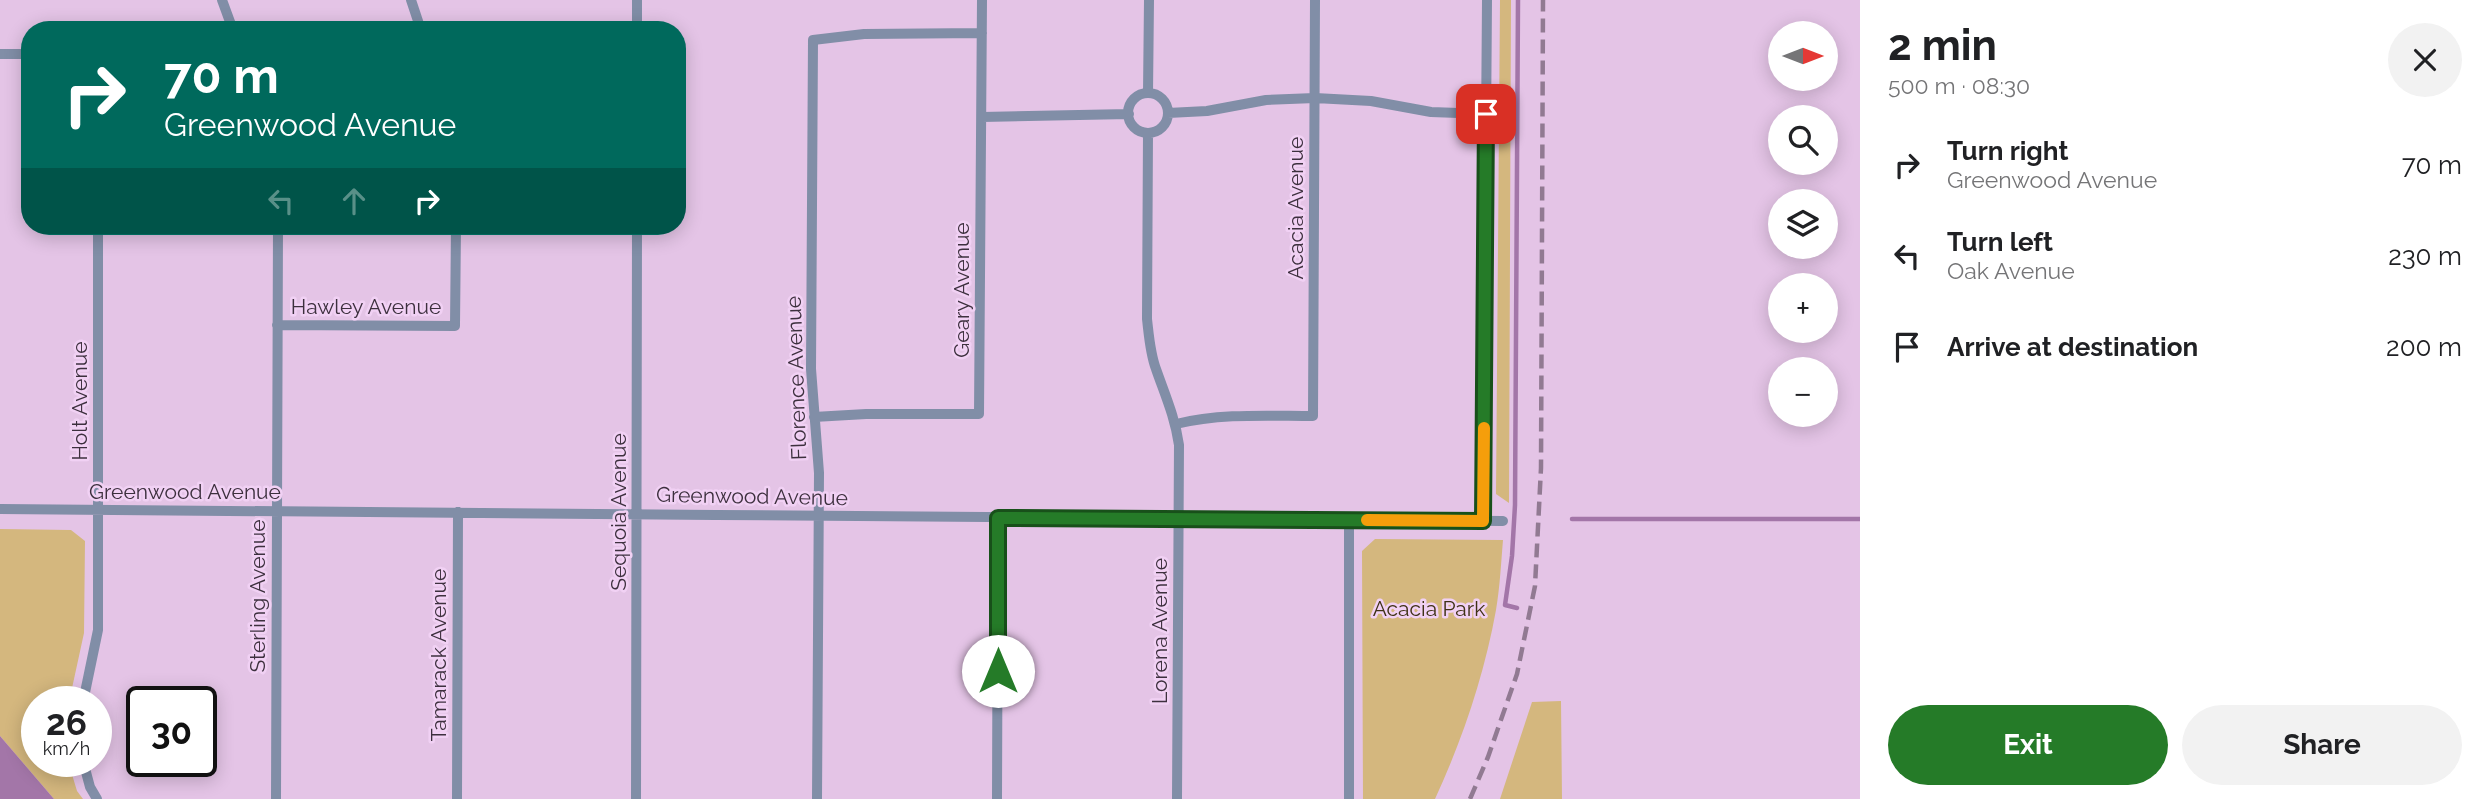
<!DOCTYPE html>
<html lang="en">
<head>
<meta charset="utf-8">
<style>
  :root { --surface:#fff; --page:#f2f2f2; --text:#202124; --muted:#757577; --accent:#257b28 }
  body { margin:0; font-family:Raleway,sans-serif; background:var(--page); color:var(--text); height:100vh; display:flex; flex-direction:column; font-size:26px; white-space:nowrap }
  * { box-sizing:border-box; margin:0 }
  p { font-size:23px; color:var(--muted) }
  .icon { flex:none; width:38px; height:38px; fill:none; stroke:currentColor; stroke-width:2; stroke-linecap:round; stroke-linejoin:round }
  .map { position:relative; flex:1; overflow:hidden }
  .sheet { display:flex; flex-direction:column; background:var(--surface); width:630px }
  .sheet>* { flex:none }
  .hud { position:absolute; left:21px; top:21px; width:665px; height:214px; border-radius:28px; box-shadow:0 4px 18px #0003; background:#00695c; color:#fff; overflow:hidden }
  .needle { width:46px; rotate:90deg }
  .fabs { position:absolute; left:1768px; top:21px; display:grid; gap:14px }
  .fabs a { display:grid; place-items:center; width:70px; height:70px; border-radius:50%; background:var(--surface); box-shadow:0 4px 18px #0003; font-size:35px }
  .speed { position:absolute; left:21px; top:686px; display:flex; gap:14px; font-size:35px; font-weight:700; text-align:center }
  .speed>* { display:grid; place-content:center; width:91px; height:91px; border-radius:50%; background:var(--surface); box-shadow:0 4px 18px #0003; line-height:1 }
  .speed small { font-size:18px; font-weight:400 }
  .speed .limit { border:4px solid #111; border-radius:10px; background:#fff; color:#111 }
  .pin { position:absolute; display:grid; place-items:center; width:60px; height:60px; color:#fff; margin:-30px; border-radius:14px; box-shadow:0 4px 10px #0006 }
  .me { position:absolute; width:77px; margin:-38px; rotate:0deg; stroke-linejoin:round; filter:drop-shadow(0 0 5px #0008) }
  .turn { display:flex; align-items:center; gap:24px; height:147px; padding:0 28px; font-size:32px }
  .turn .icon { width:91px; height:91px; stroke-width:2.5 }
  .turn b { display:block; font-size:49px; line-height:60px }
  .lanes { display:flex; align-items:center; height:66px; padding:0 28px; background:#0003; justify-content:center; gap:35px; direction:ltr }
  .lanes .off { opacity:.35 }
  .round { display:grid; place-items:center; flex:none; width:74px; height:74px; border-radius:37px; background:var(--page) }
  .head { display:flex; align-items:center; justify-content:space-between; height:119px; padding:0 28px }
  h1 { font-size:42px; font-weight:700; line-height:52px }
  .cta { display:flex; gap:14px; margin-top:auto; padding:14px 28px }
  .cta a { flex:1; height:80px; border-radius:42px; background:var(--accent); color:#fff; font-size:28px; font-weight:700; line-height:80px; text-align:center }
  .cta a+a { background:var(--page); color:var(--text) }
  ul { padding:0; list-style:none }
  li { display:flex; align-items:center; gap:21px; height:91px; padding:0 28px }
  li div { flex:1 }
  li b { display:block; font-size:26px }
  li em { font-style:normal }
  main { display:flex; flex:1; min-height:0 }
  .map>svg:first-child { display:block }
  .green { fill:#d4b77e }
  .water { fill:#a376a8 }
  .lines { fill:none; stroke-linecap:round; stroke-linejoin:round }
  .stream { stroke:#a376a8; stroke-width:4.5 }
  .street { stroke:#818ea7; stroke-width:10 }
  .rail { stroke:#917a92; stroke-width:4.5; stroke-dasharray:14 7; stroke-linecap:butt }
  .route-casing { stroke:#18501a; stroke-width:18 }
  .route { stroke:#257b28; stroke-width:12 }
  .slow { stroke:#f59e0b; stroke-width:12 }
  .labels { text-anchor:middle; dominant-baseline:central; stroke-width:5; stroke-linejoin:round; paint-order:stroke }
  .street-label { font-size:21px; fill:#3d303e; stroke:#f1d1f4 }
  .park-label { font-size:21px; fill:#3f3115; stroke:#f1d1f4 }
</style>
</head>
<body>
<main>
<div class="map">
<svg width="1860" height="799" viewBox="0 0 1860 799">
  <rect width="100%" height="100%" fill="#e4c4e6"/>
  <!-- green -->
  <path class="green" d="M 1500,0 L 1511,0 L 1509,503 L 1496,494 Z
    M 0,529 L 71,530 L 85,541 L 84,633 L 69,702 L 37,702 L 37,761 L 68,761 L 77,791 L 83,799 L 54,799 L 0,736 Z
    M 1375,539 L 1503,540 C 1501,563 1500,587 1496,610 C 1484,676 1463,738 1435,799 L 1363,799 L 1362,551 Z
    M 1561,701 L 1562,799 L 1500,799 L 1532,702 Z"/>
  <!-- water -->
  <path class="water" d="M 0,736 L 54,799 L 0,799 Z"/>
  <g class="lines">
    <!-- stream -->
    <path class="stream" d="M 1572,519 L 1860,519
      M 1517,608 L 1505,605 L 1512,556 L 1515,505 L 1518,0"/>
    <!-- street -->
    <path class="street" d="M 222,0 L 233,30
      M 411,0 L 421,30
      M 637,0 L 637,30
      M 0,54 L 30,54
      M 1148,93 L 1149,0
      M1128 113a20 20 0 1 1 40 0a20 20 0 1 1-40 0Z
      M 1168,113 L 1207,111 L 1266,100 L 1315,98 L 1371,101 L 1431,112 L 1486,114
      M 982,117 L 1129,114
      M 1148,133 L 1147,319 C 1149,336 1150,353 1156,369 C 1165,395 1175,417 1179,445 L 1177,799
      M 277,325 L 455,326 L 456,226
      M 814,417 L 866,414 L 979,414 L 982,0
      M 1176,424 C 1222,413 1267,416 1313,416 L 1315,0
      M 0,509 C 501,510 1002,521 1503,521
      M 1483,521 L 1487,0
      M 83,702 L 98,630 L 98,226
      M 83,761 L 90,787 L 97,799
      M 276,799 L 278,226
      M 457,799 L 458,512
      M 636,799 L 637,226
      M 817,799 L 819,473 L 811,369 L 813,40 L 864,34 L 982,33
      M 997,799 L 998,518
      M 1349,799 L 1349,520"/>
    <!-- rail -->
    <path class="rail" d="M 1470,799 L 1488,757 L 1517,674 L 1535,586 L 1541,468 L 1543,0"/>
  </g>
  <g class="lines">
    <defs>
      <path id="route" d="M 998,671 L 998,518 L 1483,521 L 1486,114"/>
    </defs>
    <!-- route casing -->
    <use href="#route" class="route-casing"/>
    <!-- route -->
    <use href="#route" class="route"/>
    <!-- slow -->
    <path class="slow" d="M 1367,520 L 1483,521 L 1484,428"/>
  </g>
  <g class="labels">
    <!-- street labels -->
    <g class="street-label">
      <text transform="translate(1295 208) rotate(-90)">Acacia Avenue</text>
      <text transform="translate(961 290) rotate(-90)">Geary Avenue</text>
      <text x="366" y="306">Hawley Avenue</text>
      <text transform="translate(796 378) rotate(-92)">Florence Avenue</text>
      <text transform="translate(79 401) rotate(-90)">Holt Avenue</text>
      <text x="185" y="491">Greenwood Avenue</text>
      <text transform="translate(752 496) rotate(1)">Greenwood Avenue</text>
      <text transform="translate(618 512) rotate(-90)">Sequoia Avenue</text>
      <text transform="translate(257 596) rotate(-90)">Sterling Avenue</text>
      <text transform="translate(1159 631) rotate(-90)">Lorena Avenue</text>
      <text transform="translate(438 655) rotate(-90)">Tamarack Avenue</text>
    </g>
    <!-- park labels -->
    <g class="park-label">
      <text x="1429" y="608">Acacia Park</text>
    </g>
  </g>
</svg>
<div class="fabs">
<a><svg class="needle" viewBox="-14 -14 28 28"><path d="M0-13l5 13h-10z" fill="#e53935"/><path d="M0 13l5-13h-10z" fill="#757577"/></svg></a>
<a><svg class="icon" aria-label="search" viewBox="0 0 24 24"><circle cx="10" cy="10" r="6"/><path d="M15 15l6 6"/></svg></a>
<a><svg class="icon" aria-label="layers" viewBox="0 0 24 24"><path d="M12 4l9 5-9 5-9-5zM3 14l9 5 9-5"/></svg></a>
<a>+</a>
<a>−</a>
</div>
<div class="speed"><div>26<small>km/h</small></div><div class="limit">30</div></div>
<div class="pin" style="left:1486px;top:114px;background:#d93025"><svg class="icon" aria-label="arrive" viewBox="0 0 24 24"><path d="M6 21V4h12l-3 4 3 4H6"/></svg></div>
<svg class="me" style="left:998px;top:671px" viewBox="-20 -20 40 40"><circle r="19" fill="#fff"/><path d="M0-13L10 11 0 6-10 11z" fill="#257b28"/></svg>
<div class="hud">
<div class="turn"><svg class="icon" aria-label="right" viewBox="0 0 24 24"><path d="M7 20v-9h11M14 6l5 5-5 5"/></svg><div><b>70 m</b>Greenwood Avenue</div></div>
<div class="lanes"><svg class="icon off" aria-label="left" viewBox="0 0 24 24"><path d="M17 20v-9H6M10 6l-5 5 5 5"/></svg><svg class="icon off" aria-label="ahead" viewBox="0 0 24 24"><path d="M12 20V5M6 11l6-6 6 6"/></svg><svg class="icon" aria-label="right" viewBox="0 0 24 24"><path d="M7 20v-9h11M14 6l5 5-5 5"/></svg></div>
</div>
</div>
<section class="sheet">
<div class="head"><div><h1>2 min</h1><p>500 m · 08:30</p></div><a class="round"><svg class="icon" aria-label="close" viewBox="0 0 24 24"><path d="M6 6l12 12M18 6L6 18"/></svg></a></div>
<ul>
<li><svg class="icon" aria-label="right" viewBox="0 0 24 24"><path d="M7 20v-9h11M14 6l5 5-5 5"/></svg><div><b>Turn right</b><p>Greenwood Avenue</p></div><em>70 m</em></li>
<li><svg class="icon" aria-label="left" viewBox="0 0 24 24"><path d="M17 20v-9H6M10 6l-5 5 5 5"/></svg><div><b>Turn left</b><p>Oak Avenue</p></div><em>230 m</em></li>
<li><svg class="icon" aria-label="arrive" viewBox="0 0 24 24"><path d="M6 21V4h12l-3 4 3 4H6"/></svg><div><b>Arrive at destination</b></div><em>200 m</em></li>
</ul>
<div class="cta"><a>Exit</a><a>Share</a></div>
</section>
</main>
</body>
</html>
